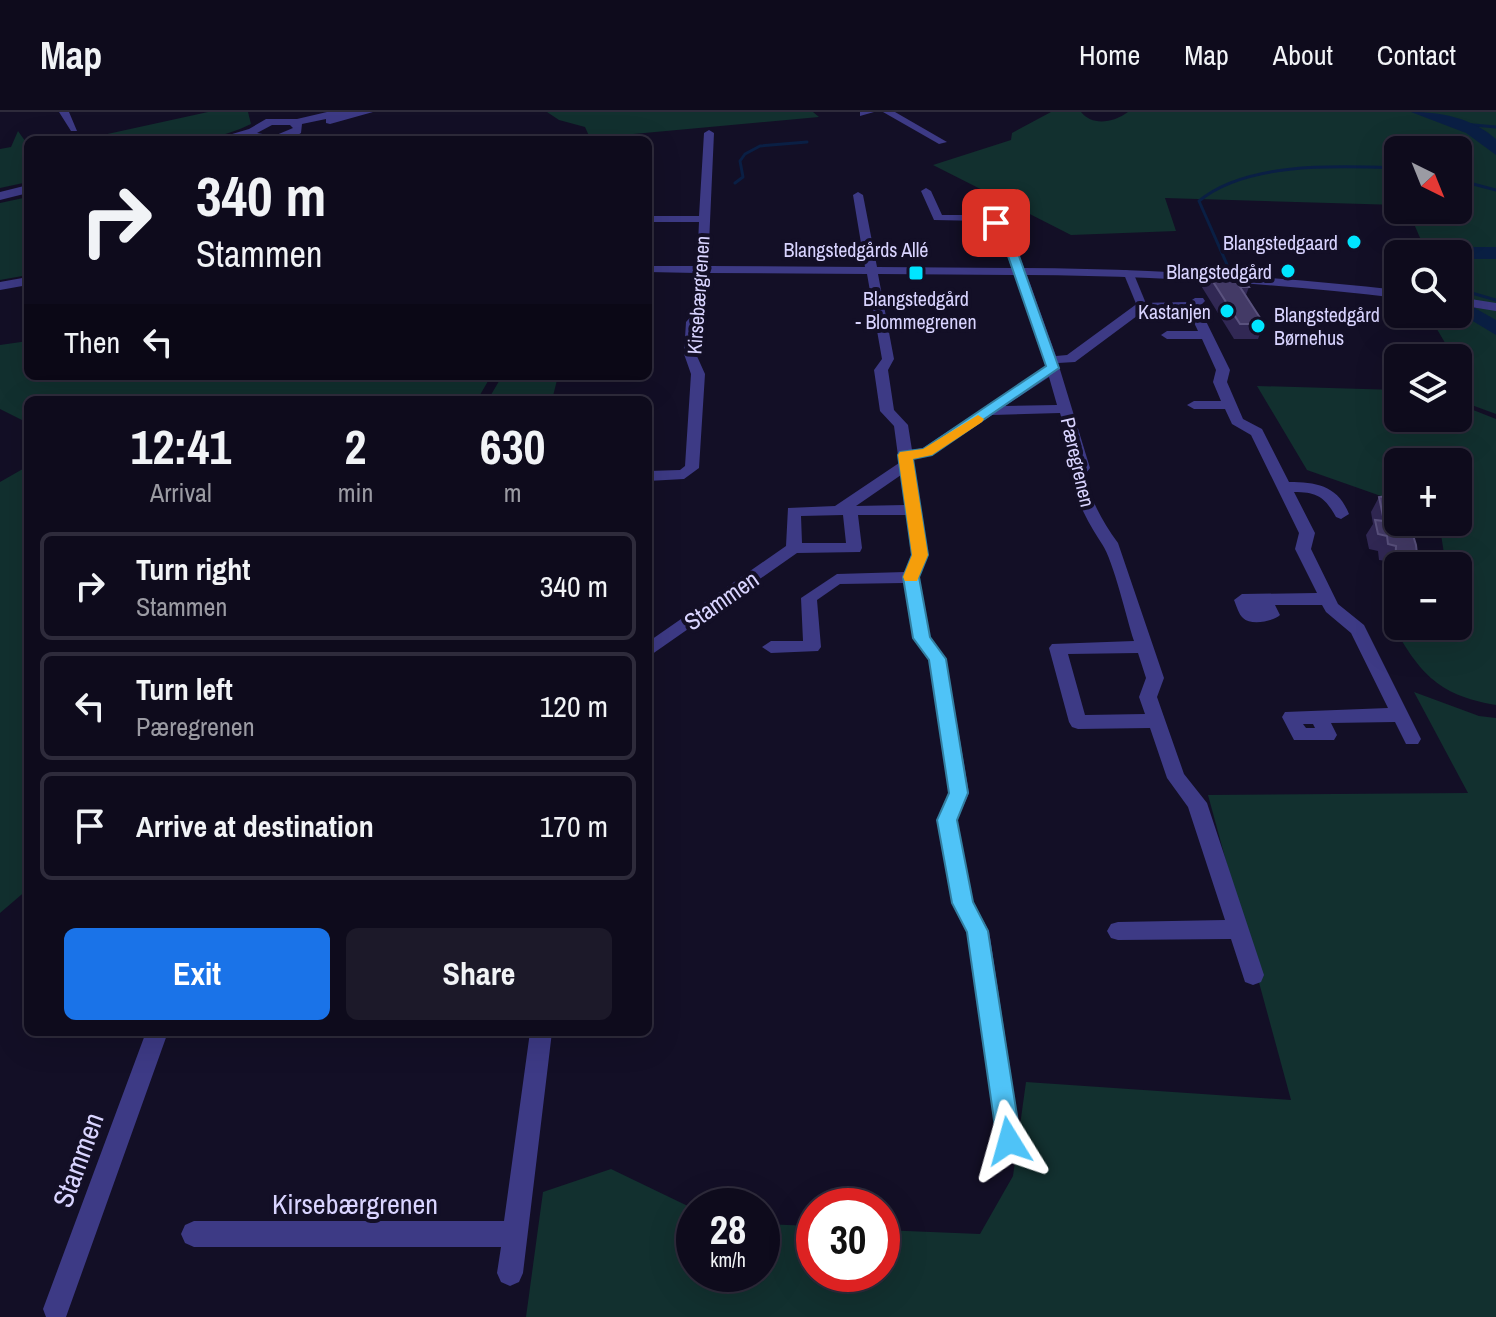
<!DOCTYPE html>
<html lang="en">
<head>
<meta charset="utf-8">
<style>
  :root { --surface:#0e0b1c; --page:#1c1929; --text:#f1f3f6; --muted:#9b9ba3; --line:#2e2b3b; --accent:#1a73e8 }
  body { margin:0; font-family:"Archivo Narrow",sans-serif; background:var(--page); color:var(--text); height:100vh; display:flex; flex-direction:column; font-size:30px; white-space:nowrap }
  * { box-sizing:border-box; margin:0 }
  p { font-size:26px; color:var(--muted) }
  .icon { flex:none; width:44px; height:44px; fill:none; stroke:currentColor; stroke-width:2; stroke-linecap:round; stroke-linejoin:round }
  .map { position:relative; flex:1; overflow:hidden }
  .side { position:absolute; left:24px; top:284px; width:628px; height:640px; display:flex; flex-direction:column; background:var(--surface); border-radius:12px; box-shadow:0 8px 32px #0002,0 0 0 2px var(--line) }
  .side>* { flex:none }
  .top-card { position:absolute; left:24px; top:24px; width:628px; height:244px; border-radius:12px; box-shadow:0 8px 32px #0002,0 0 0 2px var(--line); background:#0e0b1c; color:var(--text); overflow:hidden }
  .needle { width:52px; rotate:137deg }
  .buttons { position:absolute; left:1384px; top:24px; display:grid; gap:16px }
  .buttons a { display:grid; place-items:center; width:88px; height:88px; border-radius:12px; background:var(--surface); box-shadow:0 8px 32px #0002,0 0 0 2px var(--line); font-size:40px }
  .speed { position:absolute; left:676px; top:1076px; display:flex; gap:16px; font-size:40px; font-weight:700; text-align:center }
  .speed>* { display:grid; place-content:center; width:104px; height:104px; border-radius:50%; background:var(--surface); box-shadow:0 8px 32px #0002,0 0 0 2px var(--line); line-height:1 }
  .speed small { font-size:20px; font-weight:400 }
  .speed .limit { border:12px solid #d22; background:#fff; color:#111 }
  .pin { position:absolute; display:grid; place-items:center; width:68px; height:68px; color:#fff; margin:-34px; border-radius:16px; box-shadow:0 4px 12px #0006 }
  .me { position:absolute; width:88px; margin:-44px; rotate:352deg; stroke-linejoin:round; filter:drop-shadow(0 0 6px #0008) }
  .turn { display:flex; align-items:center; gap:28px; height:168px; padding:0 40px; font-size:36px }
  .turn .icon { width:104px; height:104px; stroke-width:2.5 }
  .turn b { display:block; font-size:56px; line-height:68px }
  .then { display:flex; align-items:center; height:76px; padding:0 40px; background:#0003; gap:16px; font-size:30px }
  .eta { display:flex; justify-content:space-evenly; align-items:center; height:136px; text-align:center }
  .eta b { font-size:48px; font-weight:700; line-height:56px }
  .action { display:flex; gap:16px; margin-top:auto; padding:16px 40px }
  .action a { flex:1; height:92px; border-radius:12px; background:var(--accent); color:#fff; font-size:32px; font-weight:700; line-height:92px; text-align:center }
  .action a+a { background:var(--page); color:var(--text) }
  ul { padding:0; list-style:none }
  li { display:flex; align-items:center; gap:24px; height:108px; margin:0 16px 12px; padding:0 24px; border:4px solid var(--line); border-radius:12px }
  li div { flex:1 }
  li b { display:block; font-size:30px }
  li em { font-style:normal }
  header { display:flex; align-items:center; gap:48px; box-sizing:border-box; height:112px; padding:0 40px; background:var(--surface); border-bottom:2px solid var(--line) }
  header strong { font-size:38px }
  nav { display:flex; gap:44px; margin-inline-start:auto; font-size:28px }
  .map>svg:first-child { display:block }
  .green { fill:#12302f }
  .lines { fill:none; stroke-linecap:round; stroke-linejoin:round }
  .stream { stroke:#0a1f44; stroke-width:3 }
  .river { fill:#0a1f44; fill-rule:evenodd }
  .pedestrian { fill:#3d3a85; fill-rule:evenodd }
  .minor { fill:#3d3a85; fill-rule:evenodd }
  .tertiary { fill:#3d3a85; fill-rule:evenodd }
  .wall { fill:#312854 }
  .building { fill:#433a66; stroke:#5a527e; stroke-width:2 }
  .route { fill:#4fc3f7; stroke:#337fa1; stroke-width:2 }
  .slow { fill:#f59e0b }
  .poi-dot { fill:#00e5ff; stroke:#130f26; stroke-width:3 }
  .labels { text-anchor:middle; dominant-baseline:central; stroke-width:8; stroke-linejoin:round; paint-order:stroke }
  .far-poi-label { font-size:20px; fill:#d9d4ff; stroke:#130f26; text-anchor:end }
  .far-street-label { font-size:20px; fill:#d9d4ff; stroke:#130f26 }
  .street-label { font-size:24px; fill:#d9d4ff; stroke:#130f26 }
  .near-street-label { font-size:28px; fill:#d9d4ff; stroke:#130f26 }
</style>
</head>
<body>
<header>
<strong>Map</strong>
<nav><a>Home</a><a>Map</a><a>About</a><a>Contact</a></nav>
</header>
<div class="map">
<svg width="1496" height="1205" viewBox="0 0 1496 1205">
  <rect width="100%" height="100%" fill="#130f26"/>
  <!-- green -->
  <path class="green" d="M 208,0 L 248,0 L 251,12 C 200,38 135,28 80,28 Z
    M 547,0 L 813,0 L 819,5 L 590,26 L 585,15 L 559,8 Z
    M 1051,0 L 1081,0 C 1092,14 1113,11 1128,0 L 1496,0 L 1496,192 L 1458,187 L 1458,142 L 1427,142 L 1408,98 L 1458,98 L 1458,38 L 1398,38 L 1398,93 L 1165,86 L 1176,119 L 1071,123 L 933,53 L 1011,28 L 1012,21 Z
    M 18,19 L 28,33 L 28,70 L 0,76 L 0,37 L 11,35 Z
    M 28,85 L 28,163 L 0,168 L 0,91 Z
    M 1458,195 L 1496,197 L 1496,302 L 1458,288 L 1458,279 L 1472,276 L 1458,252 L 1458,246 L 1454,246 L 1428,202 L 1458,202 Z
    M 28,229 L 28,264 L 491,264 L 477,288 L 28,288 L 28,311 L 0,297 L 0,233 Z
    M 502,264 L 558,264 L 552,288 L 488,288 Z
    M 1257,274 L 1398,278 L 1398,306 L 1458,306 L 1458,292 L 1496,307 L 1496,593 C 1436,583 1418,559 1390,508 L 1398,507 L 1398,514 L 1458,514 L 1458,454 L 1446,454 L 1439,410 L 1458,410 L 1458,350 L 1398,350 L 1398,390 L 1307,358 Z
    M 28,354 L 28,777 L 0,801 L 0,370 Z
    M 1414,580 L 1479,604 L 1496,606 L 1496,1205 L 526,1205 L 543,1080 L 611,1057 L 694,1097 L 694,1162 L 762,1162 L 762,1112 L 814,1114 L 814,1162 L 882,1162 L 882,1118 L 980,1122 L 1013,1064 L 1026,970 L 1291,988 L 1208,683 L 1468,681 Z"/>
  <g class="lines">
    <!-- stream -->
    <path class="stream" d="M 1452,11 L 1496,15
      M 1458,68 L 1496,78
      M 735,71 L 743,65 L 740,49 L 745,42 L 760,34 L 807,30
      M 1229,157 L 1199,89 C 1247,49 1339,54 1398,56
      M 1458,177 L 1496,188"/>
    <!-- river -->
    <path class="river" d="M 1411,0 C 1442,0 1472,6 1496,27 L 1496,43 L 1466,21 Z
      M 1466,135 L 1496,135 L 1496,147 L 1469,147 L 1458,151 L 1458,142 L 1450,142 Z
      M 1458,174 L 1468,180 L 1467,187 L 1458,189 Z
      M 1473,195 L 1496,208 L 1496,223 L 1466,205 L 1463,201 L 1466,197 Z"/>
    <!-- pedestrian -->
    <path class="pedestrian" d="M 1125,158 L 1133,160 L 1147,194 L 1145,196 L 1137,194 L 1123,160 Z"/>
    <!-- minor -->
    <path class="minor" d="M 59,0 L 69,0 L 77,19 L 71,19 Z
      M 860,0 L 874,0 L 860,4 Z
      M 883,0 L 895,0 L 947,30 L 939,32 Z
      M 709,18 L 714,21 L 708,154 L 865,155 L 853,83 L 858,80 L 863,83 L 877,155 L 1012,156 L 999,118 L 983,109 L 934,108 L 921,79 L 926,76 L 931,79 L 942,103 L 985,103 L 1008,114 L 1024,156 C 1149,157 1274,164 1398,178 L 1398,186 C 1275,171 1151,164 1027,163 L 1056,244 L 1067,243 L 1138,191 L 1189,190 L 1195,186 L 1203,186 L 1205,189 L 1199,195 L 1230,258 L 1227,270 L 1243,307 L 1262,317 L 1289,370 C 1317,370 1338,374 1349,402 L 1341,407 L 1336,405 C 1325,385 1317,380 1294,380 L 1315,421 L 1311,437 L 1338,492 L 1364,513 L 1421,627 L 1418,632 L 1406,632 L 1395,610 L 1331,611 L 1337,623 L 1334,628 L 1294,628 L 1282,605 L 1285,600 L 1388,596 L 1351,521 L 1326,500 L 1322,493 L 1275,493 L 1280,503 C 1274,509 1251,514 1243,506 C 1239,503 1236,493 1234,488 L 1242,482 L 1317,481 L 1295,437 L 1299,421 L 1251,323 L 1232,312 L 1225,297 L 1194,297 L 1187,293 L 1194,289 L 1221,289 L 1213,270 L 1216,258 L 1202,227 L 1167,227 L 1161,223 L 1167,219 L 1198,219 L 1188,198 L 1145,198 L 1075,250 L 1058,251 L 1090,356 L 1084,364 C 1092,390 1102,409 1118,431 L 1164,566 L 1157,585 L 1184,662 L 1207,691 L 1264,863 L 1261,870 L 1253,873 L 1245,870 L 1231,827 L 1118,828 L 1111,826 L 1107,819 L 1111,812 L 1118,810 L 1225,808 L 1188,695 L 1167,666 L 1150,616 L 1078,617 L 1072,615 L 1069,610 L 1049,536 L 1052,532 L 1134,529 C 1126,505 1114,450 1102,432 C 1086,407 1078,392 1070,363 L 1076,355 L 1060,301 L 992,303 L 932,343 L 913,346 L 928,443 L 919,465 L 930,525 L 946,547 L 969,681 L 957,708 L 973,790 L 989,819 L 1021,1029 L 1018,1038 L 1009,1041 L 1000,1038 L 997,1029 L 968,820 L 953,791 L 937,708 L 949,681 L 929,548 L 914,526 L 904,471 L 840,472 L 817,488 L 821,535 L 818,539 L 771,541 L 762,535 L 771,529 L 803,529 L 801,486 L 837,462 L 905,460 L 912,443 L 907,403 L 858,403 L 862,436 L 860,440 L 797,441 L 648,545 L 648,530 L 786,434 L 788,396 L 835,394 L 899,351 L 894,314 L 880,299 L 874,258 L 882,247 L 867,162 L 708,161 L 706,202 L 698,211 L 696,242 L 705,262 L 699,356 L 684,367 L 648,369 L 648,359 L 680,358 L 685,354 L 691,262 L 684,242 L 686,210 L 694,201 L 696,161 L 648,160 L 648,154 L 697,154 L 699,110 L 648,110 L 648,104 L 699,104 L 704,21 ZM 878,162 L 1015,163 L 1046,255 L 923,336 L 912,338 L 908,313 L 894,298 L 888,258 L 894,247 ZM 1049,265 L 1057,293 L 1005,294 ZM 901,363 L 905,393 L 856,394 ZM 843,403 L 846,431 L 802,431 L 801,404 ZM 1138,541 L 1146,566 L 1139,585 L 1145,602 L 1085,603 L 1068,542 ZM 1303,612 L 1313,612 L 1315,616 L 1306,616 Z
      M 28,165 L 28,173 L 0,178 L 0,170 Z
      M 1458,185 L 1496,191 L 1496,199 L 1458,193 Z
      M 146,920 L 168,920 L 66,1205 L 46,1205 L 43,1197 Z
      M 530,920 L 552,920 L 523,1161 L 519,1170 L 510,1174 L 501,1170 L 497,1161 L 501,1135 L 194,1135 L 185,1131 L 181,1122 L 185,1113 L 194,1109 L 504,1109 Z"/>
    <!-- tertiary -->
    <path class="tertiary" d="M 327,0 L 373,0 L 330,12 L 326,11 L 326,7 L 302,12 L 301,21 C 278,35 265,24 244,25 C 233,25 223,28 212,28 L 249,17 L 266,7 L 297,7 ZM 272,13 L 290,13 L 293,16 L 274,24 L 257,21 Z
      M 28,73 L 28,81 L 0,88 L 0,80 Z"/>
  </g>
  <!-- wall -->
  <path class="wall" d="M 1205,157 L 1249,175 L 1246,183 L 1264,212 L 1258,227 L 1234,227 L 1200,172 Z
    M 1395,383 L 1398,454 L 1398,475 L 1386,469 L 1386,449 L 1379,448 L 1378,439 L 1369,437 L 1366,423 L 1373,412 L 1371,400 L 1379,385 Z"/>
  <!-- building -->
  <path class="building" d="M 1205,157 L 1239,159 L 1249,175 L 1240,175 L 1264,212 L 1240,212 Z
    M 1395,383 L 1398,388 L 1398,410 L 1409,410 L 1416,433 L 1417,442 L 1413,454 L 1398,454 L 1398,456 L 1395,454 L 1396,434 L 1388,432 L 1387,424 L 1378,422 L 1375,408 L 1384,409 L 1379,385 Z"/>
  <!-- route -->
  <path class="route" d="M 992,109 L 1000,109 L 1009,116 L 1059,256 L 932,343 L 913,347 L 928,443 L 919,465 L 930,525 L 946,547 L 968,681 L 957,708 L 973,790 L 988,819 L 1021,1029 L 1018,1037 L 1009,1041 L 1001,1037 L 997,1029 L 967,820 L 952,791 L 937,708 L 949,681 L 929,548 L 913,526 L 903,465 L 912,443 L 898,343 L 900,340 L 923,337 L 1046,254 L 999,118 L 992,113 Z"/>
  <!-- slow -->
  <path class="slow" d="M 978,303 L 984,307 L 982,310 L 932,343 L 913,347 L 928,443 L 917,469 L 905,469 L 903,465 L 912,443 L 898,343 L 900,340 L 923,337 Z"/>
  <!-- markers -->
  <g class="poi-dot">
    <circle cx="1354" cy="130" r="8"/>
    <circle cx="1288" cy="159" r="8"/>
    <rect x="908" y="153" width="16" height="16" rx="4"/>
    <circle cx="1227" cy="199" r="8"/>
    <circle cx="1258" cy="214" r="8"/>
  </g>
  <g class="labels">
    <!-- far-poi labels -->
    <g class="far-poi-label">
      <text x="1338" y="130">Blangstedgaard</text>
      <text x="1272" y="159">Blangstedgård</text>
      <text x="916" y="186" text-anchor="middle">Blangstedgård<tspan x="916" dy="23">- Blommegrenen</tspan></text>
      <text x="1211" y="199">Kastanjen</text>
      <text x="1274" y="202" text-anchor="start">Blangstedgård<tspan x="1274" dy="23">Børnehus</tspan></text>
    </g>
    <!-- far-street labels -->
    <g class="far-street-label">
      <text x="856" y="137">Blangstedgårds Allé</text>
      <text transform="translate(698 183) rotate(-86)">Kirsebærgrenen</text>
      <text transform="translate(1078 350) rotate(77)">Pæregrenen</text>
    </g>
    <!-- street labels -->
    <g class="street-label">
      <text transform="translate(721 488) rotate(-35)">Stammen</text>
    </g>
    <!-- near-street labels -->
    <g class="near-street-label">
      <text transform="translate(78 1048) rotate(-70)">Stammen</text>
      <text x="355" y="1092">Kirsebærgrenen</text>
    </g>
  </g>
</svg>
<div class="buttons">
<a><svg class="needle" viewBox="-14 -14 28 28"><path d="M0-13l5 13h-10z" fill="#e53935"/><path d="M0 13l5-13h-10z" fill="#9b9ba3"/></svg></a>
<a><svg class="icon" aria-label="search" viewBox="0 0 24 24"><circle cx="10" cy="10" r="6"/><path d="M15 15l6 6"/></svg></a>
<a><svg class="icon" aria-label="layers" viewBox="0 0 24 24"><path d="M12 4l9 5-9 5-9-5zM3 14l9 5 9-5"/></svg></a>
<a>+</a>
<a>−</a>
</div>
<div class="speed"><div>28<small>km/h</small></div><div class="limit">30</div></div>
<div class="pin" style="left:996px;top:111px;background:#d93025"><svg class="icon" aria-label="arrive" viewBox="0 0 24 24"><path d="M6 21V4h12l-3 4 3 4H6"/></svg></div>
<svg class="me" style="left:1009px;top:1029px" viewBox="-20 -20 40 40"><path d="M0-17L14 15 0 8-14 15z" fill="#4fc3f7" stroke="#fff" stroke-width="4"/></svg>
<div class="top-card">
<div class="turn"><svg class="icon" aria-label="right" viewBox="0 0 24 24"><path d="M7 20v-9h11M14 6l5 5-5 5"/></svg><div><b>340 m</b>Stammen</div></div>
<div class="then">Then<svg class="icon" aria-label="left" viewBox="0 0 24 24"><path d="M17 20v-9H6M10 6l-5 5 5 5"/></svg></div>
</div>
<section class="side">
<div class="eta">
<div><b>12:41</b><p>Arrival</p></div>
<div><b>2</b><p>min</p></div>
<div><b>630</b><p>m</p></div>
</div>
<ul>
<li><svg class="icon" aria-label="right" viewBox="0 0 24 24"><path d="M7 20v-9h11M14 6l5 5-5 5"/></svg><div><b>Turn right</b><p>Stammen</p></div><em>340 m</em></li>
<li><svg class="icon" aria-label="left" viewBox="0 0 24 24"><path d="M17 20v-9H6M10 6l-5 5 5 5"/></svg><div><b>Turn left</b><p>Pæregrenen</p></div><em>120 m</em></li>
<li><svg class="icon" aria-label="arrive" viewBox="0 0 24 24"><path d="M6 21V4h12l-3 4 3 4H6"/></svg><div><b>Arrive at destination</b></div><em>170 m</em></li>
</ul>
<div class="action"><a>Exit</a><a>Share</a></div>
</section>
</div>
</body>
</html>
